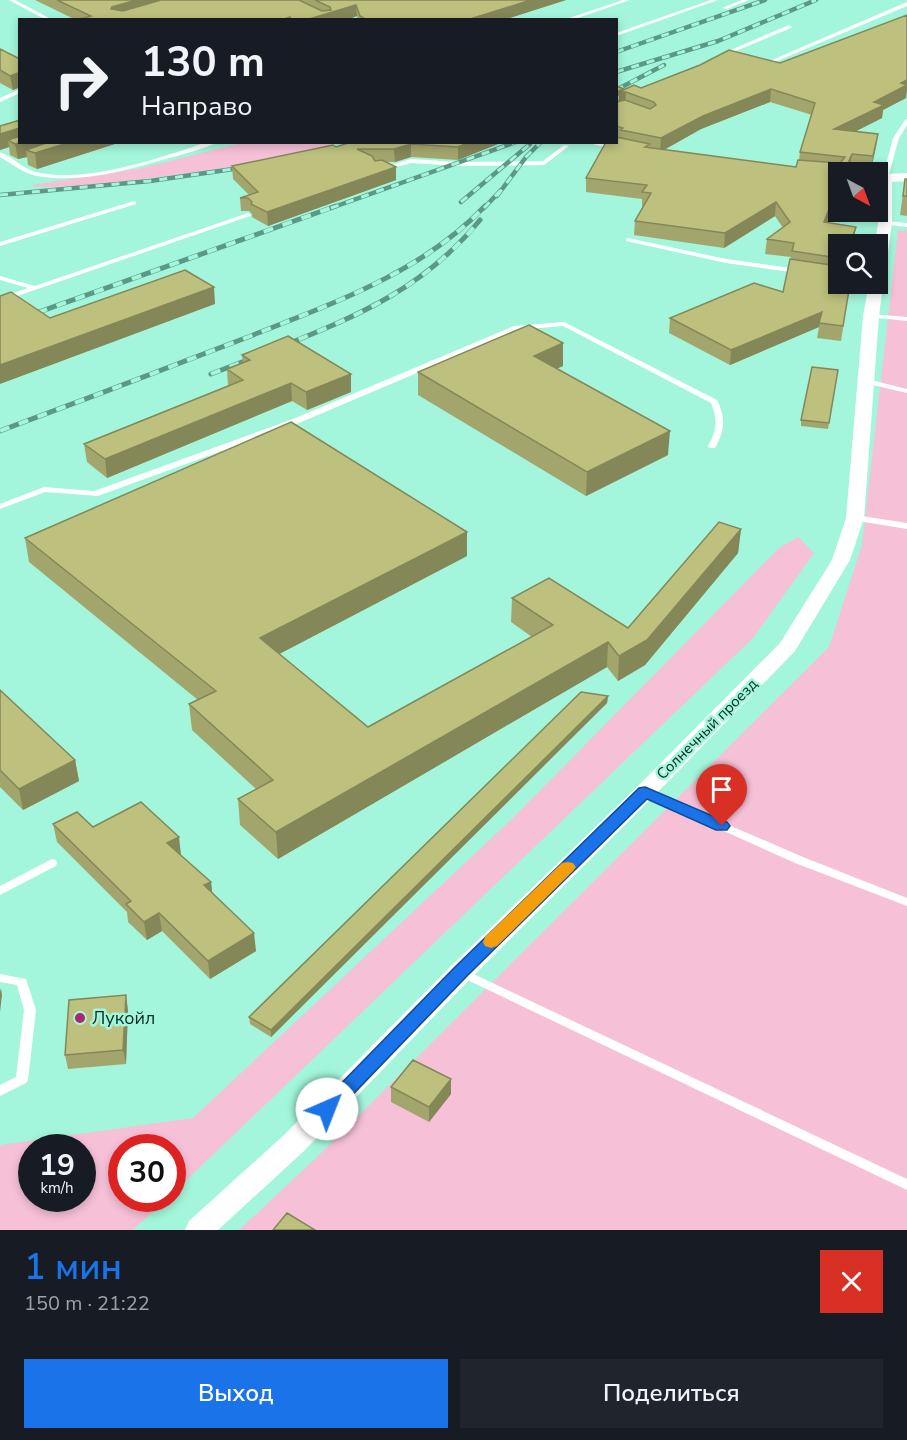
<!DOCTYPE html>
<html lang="ru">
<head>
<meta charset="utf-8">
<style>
  :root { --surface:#171b24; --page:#20242c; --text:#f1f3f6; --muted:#9ea1a6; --accent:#1a73e8 }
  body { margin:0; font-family:"Nunito Sans",sans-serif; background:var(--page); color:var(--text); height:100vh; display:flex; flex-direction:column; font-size:22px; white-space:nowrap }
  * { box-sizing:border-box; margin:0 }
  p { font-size:20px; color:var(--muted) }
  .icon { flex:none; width:33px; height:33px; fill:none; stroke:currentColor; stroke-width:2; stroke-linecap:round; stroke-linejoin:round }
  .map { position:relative; height:1230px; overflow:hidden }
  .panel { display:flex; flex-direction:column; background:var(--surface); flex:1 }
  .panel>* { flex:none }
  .top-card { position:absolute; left:18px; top:18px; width:600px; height:126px; border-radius:0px; box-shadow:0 3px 9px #0003; background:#171b24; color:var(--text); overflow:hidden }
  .needle { width:39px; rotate:139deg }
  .controls { position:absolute; left:828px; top:162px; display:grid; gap:12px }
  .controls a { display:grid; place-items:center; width:60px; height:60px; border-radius:0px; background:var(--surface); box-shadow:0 3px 9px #0003; font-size:30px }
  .speed { position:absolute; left:18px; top:1134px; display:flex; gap:12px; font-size:30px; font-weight:700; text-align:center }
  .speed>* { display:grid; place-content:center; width:78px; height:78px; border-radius:50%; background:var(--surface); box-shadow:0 3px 9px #0003; line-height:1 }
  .speed small { font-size:15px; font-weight:400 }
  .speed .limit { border:9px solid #d22; background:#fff; color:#111 }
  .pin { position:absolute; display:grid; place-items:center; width:51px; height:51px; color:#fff; margin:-62px -26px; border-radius:50% 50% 50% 0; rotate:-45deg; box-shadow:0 0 6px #0007 }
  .pin .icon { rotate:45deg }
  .me { position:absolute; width:66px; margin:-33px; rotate:44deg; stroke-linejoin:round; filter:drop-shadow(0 0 4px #0008) }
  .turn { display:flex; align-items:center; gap:21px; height:126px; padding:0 24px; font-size:27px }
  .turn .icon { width:78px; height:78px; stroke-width:2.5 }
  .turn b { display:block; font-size:42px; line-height:51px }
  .round { display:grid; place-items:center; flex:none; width:63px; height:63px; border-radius:0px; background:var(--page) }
  .summary { display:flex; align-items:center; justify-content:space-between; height:102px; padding:0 24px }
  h1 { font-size:36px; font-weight:600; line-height:45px; color:var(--accent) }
  .cta { display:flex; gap:12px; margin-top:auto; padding:12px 24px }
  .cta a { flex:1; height:69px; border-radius:0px; background:var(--accent); color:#fff; font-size:24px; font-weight:600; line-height:69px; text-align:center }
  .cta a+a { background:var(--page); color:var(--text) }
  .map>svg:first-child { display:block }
  .green { fill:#f6c0d7; fill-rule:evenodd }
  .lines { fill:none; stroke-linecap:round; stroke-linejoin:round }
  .service { fill:#fff; fill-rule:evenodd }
  .minor { fill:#fff; fill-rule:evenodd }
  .rail-far1-casing { stroke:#5b9885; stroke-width:4.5 }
  .rail-casing { stroke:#5b9885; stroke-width:5 }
  .rail-far1 { stroke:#a3f6db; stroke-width:3; stroke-dasharray:8; stroke-linecap:butt }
  .rail { stroke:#a3f6db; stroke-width:4; stroke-dasharray:10; stroke-linecap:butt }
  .wall { fill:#a3a66c; fill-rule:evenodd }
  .shaded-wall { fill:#848758 }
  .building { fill:#bdc17d; stroke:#848758; stroke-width:1.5 }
  .route { fill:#1a73e8; stroke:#114b97; stroke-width:1.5 }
  .slow { fill:#f59e0b }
  .poi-dot { fill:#ab2771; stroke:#a3f6db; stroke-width:2 }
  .labels { text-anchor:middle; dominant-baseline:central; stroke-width:5; stroke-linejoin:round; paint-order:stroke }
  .street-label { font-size:15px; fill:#082c23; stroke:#a3f6db }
  .near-poi-label { font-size:18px; fill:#082c23; stroke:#a3f6db; text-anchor:start }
</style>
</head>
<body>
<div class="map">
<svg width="907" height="1230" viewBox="0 0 907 1230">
  <rect width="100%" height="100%" fill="#a3f6db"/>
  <!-- green -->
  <path class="green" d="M 241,143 L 338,143 C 273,163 204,172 136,180 C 103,183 69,188 36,187 L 31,185 L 138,169 Z
    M 898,230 L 907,231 L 907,1230 L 239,1230 L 317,1157 L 829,647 L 862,545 Z
    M 798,537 L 814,553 L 753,638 L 173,1193 L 172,1148 L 122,1148 L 122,1198 L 167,1199 L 133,1230 L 0,1230 L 0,1145 L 193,1118 L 513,818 L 779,548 ZM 32,1148 L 82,1148 L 82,1198 L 32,1198 Z"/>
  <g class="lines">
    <!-- service -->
    <path class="service" d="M 9,0 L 15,0 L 53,20 L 46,20 Z
      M 623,0 L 630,0 L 572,20 L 563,20 Z
      M 711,0 L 718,0 L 616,36 L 616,33 Z
      M 742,0 L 749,0 L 727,9 L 722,8 Z
      M 907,2 L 907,6 L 770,64 L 765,63 Z
      M 789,25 L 792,27 L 791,28 L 724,56 L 719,55 Z
      M 20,89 L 20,93 L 0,102 L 0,98 Z
      M 907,119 L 907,125 L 899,138 L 888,178 L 885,180 L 878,179 L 878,175 L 883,176 L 893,138 L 905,120 Z
      M 207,142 L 218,142 C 203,149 185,154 169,158 C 127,170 81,184 37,176 C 23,173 12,164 0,157 L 0,152 C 13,157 23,169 36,172 C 86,184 160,158 207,142 Z
      M 585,142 L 598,142 L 618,148 L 615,150 Z
      M 564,145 L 569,146 L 544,165 L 459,166 L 411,163 L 382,171 L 379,169 L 411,159 L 459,162 L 543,161 Z
      M 134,201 L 136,202 L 136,204 L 0,246 L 0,242 Z
      M 248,213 L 251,215 L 250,216 L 0,302 L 0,298 L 28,288 L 0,280 L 0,276 L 35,286 Z
      M 885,221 L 907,223 L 907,227 L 883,224 L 882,223 Z
      M 628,238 L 726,259 L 798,269 L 801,271 L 798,273 L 726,263 L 626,241 L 626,239 Z
      M 871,314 L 907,317 L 907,321 L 869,317 L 869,315 Z
      M 564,322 L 717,400 C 726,418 725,431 715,448 L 709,448 L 708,446 C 717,431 718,419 711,403 L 563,326 L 518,330 L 299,423 L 98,496 L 45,492 L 0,509 L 0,504 L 44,487 L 94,491 L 293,419 L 514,326 Z
      M 864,379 L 867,379 L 907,389 L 907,393 L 864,383 Z
      M 855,515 L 907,523 L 907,529 L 852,520 L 851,518 L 852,516 Z
      M 645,789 L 803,857 L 907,898 L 907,906 L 795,863 L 641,794 L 640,792 L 641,790 Z
      M 52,859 L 56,860 L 57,863 L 56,866 L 0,895 L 0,886 Z
      M 463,969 L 907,1179 L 907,1190 L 459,976 L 457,973 L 459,970 Z
      M 0,974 L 26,979 L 36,1010 L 28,1080 L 26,1083 L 0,1096 L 0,1085 L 16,1077 L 24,1010 L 17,985 L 0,982 Z"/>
    <!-- minor -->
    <path class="minor" d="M 907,173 L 907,181 L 892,182 L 892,223 L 885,274 L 878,278 L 878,244 L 875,244 L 878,223 L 878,178 L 885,174 Z
      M 878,280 L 883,284 L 879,316 L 864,518 L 850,560 L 795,651 L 653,797 L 470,979 L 304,1151 L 218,1230 L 185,1230 L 189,1221 L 284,1135 L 452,965 L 637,787 L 780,643 L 832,560 L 846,518 L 863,316 L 869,284 L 878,284 Z"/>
    <defs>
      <path id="rail-far1" d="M 616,52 L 765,0
        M 616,72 L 718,41 L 816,0
        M 616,90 L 664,65
        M 0,195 L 150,181 L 247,167
        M 497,196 L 526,157 L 541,142
        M 461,202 L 530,144
        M 331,208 L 516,142
        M 484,208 L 501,190"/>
      <path id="rail" d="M 0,326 L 336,206
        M 280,347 C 360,315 424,288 480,220
        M 211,374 L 258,356
        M 0,431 C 83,400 165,369 248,337 C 331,304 422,273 485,206"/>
    </defs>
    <!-- rail-far1 casing -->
    <use href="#rail-far1" class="rail-far1-casing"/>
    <!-- rail casing -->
    <use href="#rail" class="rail-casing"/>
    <!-- rail-far1 -->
    <use href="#rail-far1" class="rail-far1"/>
    <!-- rail -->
    <use href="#rail" class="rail"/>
  </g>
  <!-- wall -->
  <path class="wall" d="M 35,0 L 566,0 L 503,20 L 358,20 L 357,16 L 346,20 L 76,20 Z
    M 0,49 L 20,59 L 20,87 L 13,90 L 0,83 Z
    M 780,63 L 906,92 L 906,98 L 883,110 L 882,118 L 855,131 L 878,134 L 871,170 L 850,167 L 838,172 L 838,195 L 827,223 L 854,241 L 838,244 L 838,284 L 850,284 L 841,341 L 817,338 L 819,327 L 730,365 L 669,333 L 670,318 L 783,292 L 791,257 L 765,254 L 767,239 L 783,228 L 775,216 L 724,248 L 634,235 L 635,221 L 643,206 L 642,206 L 642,199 L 586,192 L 586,178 L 616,142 L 616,102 L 618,102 L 619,96 L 616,97 L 616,86 L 624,90 L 641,88 ZM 770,102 L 812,115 L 800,152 L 799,160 L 796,167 L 664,150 L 701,129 Z
    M 0,126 L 20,142 L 121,142 L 37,169 L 28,165 L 27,157 L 18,159 L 10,155 L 9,147 L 0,150 Z
    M 351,142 L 503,142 L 458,160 L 411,157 L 395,162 L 385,162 L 396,180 L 268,226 L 252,217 L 252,214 L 249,211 L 241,211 L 240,198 L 249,195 L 233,179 L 232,166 L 336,147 Z
    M 905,179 L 907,179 L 907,216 L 900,215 Z
    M 563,343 L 563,366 L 556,369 L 668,455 L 586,496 L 418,395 L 418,372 Z
    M 242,355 L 351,392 L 307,410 L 292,401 L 107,478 L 87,462 L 84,444 L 228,386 L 227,369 L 243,363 Z
    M 838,370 L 828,429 L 801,426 L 801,420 Z
    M 741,529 L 738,553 L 645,665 L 618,681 L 607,667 L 278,859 L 240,825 L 238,799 L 256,789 L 192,730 L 189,704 L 198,700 L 29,562 L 25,538 L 467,532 L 467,556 L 279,654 L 368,727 L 532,637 L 511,622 L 512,598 L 628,628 Z
    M 0,690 L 75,760 L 79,781 L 23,810 L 0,787 Z
    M 608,696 L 607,703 L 271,1037 L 250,1024 L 249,1017 Z
    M 53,824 L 93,827 L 181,855 L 180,855 L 211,882 L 212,893 L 256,951 L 210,979 L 162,931 L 147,940 L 128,922 L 127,912 L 57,842 Z
    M 128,1010 L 126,1064 L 68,1069 L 65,1055 Z
    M 391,1087 L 451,1094 L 429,1122 L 391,1102 Z"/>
  <!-- shaded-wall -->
  <path class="shaded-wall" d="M 137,0 L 177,0 L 112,20 L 111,9 L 112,7 Z
    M 531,0 L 566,0 L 503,20 L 467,20 Z
    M 356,5 L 357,16 L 346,20 L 306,20 Z
    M 18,73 L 20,87 L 13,90 L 10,76 Z
    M 907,80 L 907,91 L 906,98 L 883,110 L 882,118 L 833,143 L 834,129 L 901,83 Z
    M 624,89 L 624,92 L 626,92 L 625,105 L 618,105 L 619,96 L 616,97 L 616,92 Z
    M 771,89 L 770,102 L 701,129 L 660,152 L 661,138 L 703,116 Z
    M 20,128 L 20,142 L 121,142 L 37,169 L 35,153 L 26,150 L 27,157 L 18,159 L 15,144 L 8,140 L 9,147 L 0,150 L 0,134 Z
    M 878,134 L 876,147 L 871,170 L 873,156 Z
    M 470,142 L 503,142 L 458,160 L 458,147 Z
    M 411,144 L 411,157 L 395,162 L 394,149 Z
    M 852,154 L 850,167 L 848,172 L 844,172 Z
    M 396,167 L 396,180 L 268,226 L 267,212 Z
    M 838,186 L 838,195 L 822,237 L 824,222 Z
    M 776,202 L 775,216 L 724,248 L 725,233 Z
    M 856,227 L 853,244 L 850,244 Z
    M 214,287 L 215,304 L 0,384 L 0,365 Z
    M 822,312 L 819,327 L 730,365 L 731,350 Z
    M 563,343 L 563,366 L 533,379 L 534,356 Z
    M 351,374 L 351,392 L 307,410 L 306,392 Z
    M 291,383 L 292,401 L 107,478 L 105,459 Z
    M 670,431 L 668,455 L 586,496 L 587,472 Z
    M 741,529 L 738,553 L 645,665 L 618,681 L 619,656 Z
    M 467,532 L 467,556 L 262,663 L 260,638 Z
    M 608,642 L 607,667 L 278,859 L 276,832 Z
    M 608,696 L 607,703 L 271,1037 L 271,1030 Z
    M 75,760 L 79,781 L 23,810 L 19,789 Z
    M 179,837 L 181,855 L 170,861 L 167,843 Z
    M 211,882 L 213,899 L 204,885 Z
    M 159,913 L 162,931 L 147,940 L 144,922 Z
    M 254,933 L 256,951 L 210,979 L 208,961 Z
    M 1,988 L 2,995 L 0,1012 L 0,992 Z
    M 126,995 L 128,1010 L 126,1064 L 123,1050 Z
    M 451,1079 L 451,1094 L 429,1122 L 429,1107 Z"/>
  <!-- building -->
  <path class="building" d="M 57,0 L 137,0 L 112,7 L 111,9 L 123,11 L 161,0 L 299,0 L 322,11 L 331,10 L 330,7 L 315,0 L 531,0 L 467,20 L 367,20 L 360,16 L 356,5 L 306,20 L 290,20 L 290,17 L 281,20 L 77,20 L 91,16 Z
    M 907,15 L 907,80 L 901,83 L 907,85 L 874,102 L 884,105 L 834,129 L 878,134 L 873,156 L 852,154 L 844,172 L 838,172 L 838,186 L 824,222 L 856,227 L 850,244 L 838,244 L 838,258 L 792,251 L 794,243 L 767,239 L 790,222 L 776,202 L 725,233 L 635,221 L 651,193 L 642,192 L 647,185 L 586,178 L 606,142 L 616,142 L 616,137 L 650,144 L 645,147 L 796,167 L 798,160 L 840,163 L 845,157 L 800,152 L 815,103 L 771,89 L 703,116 L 661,138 L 621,130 L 623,128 L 616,126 L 616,102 L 625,100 L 650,109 L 656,105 L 654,102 L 626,92 L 619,92 L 634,85 L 641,88 L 700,65 L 729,50 L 780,63 Z
    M 0,49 L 20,59 L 20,80 L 18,73 L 10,76 L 0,70 Z
    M 616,86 L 624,89 L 616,92 Z
    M 20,120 L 20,128 L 0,134 L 0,126 Z
    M 20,136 L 20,142 L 21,142 L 15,144 L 8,140 Z
    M 49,142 L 71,142 L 35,153 L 26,150 Z
    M 351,142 L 470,142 L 458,147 L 411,144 L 394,149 L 357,149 L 372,156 L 375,161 L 382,160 L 396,167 L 267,212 L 251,204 L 252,202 L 248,198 L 240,198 L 258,192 L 232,166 L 333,145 L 336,147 Z
    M 905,179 L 907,179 L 907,196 L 903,196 Z
    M 790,259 L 838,266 L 838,284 L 850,284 L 843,326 L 819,323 L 822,312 L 731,350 L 670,318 L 754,283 L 783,292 Z
    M 185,270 L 214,287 L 0,365 L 0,296 L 11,292 L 50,318 Z
    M 529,325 L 563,343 L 534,356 L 670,431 L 587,472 L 418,372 Z
    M 288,336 L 351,374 L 306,392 L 291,383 L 105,459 L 84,444 L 243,380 L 227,369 L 250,360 L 242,355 Z
    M 812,367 L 838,370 L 829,423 L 801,420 Z
    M 291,422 L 467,532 L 260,638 L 368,727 L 553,625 L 512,598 L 549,578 L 628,628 L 719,522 L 741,529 L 647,640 L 619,656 L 608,642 L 276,832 L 238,799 L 273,780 L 189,704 L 216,691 L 25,538 Z
    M 0,690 L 75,760 L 19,789 L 0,770 Z
    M 581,692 L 608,696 L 271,1030 L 249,1017 Z
    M 141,802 L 179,837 L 167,843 L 211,882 L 204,885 L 254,933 L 208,961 L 159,913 L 144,922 L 126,904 L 131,901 L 53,824 L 77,812 L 93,827 Z
    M 126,995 L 123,1050 L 65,1055 L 69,1000 Z
    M 413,1060 L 451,1079 L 429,1107 L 391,1087 Z
    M 287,1213 L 315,1230 L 273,1230 Z"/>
  <!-- route -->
  <path class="route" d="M 645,787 L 727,822 L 730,826 L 727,830 L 716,830 L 647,799 L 467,976 L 334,1114 L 327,1117 L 321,1114 L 318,1109 L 321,1104 L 455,967 L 639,788 Z"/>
  <!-- slow -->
  <path class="slow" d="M 568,862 L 573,863 L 576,867 L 573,871 L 497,946 L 491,948 L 485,946 L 483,942 L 485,937 L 562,863 Z"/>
  <!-- markers -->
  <circle class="poi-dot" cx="80" cy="1018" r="6"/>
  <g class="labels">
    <!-- street labels -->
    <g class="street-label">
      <text transform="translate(707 729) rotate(-45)">Солнечный проезд</text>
    </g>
    <!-- near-poi labels -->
    <g class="near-poi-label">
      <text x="92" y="1018">Лукойл</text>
    </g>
  </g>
</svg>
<div class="controls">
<a><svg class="needle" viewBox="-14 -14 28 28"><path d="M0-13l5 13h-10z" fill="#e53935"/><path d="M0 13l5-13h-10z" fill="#9ea1a6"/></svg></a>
<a><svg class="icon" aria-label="search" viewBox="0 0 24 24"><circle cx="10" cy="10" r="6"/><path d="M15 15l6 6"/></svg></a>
</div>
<div class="speed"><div>19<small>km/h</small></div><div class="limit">30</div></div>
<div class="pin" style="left:722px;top:826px;background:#d93025"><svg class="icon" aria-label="arrive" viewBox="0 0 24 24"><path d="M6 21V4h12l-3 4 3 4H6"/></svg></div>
<svg class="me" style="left:327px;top:1109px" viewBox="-20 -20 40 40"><circle r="19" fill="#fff"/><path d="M0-13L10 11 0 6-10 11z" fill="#1a73e8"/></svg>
<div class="top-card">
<div class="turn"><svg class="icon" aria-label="right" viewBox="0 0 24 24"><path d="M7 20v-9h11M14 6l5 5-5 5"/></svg><div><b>130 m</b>Направо</div></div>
</div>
</div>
<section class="panel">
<div class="summary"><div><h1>1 мин</h1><p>150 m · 21:22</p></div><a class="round" style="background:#d93025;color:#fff"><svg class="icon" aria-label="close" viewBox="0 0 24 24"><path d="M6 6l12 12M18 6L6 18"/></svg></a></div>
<div class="cta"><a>Выход</a><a>Поделиться</a></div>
</section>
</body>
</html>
